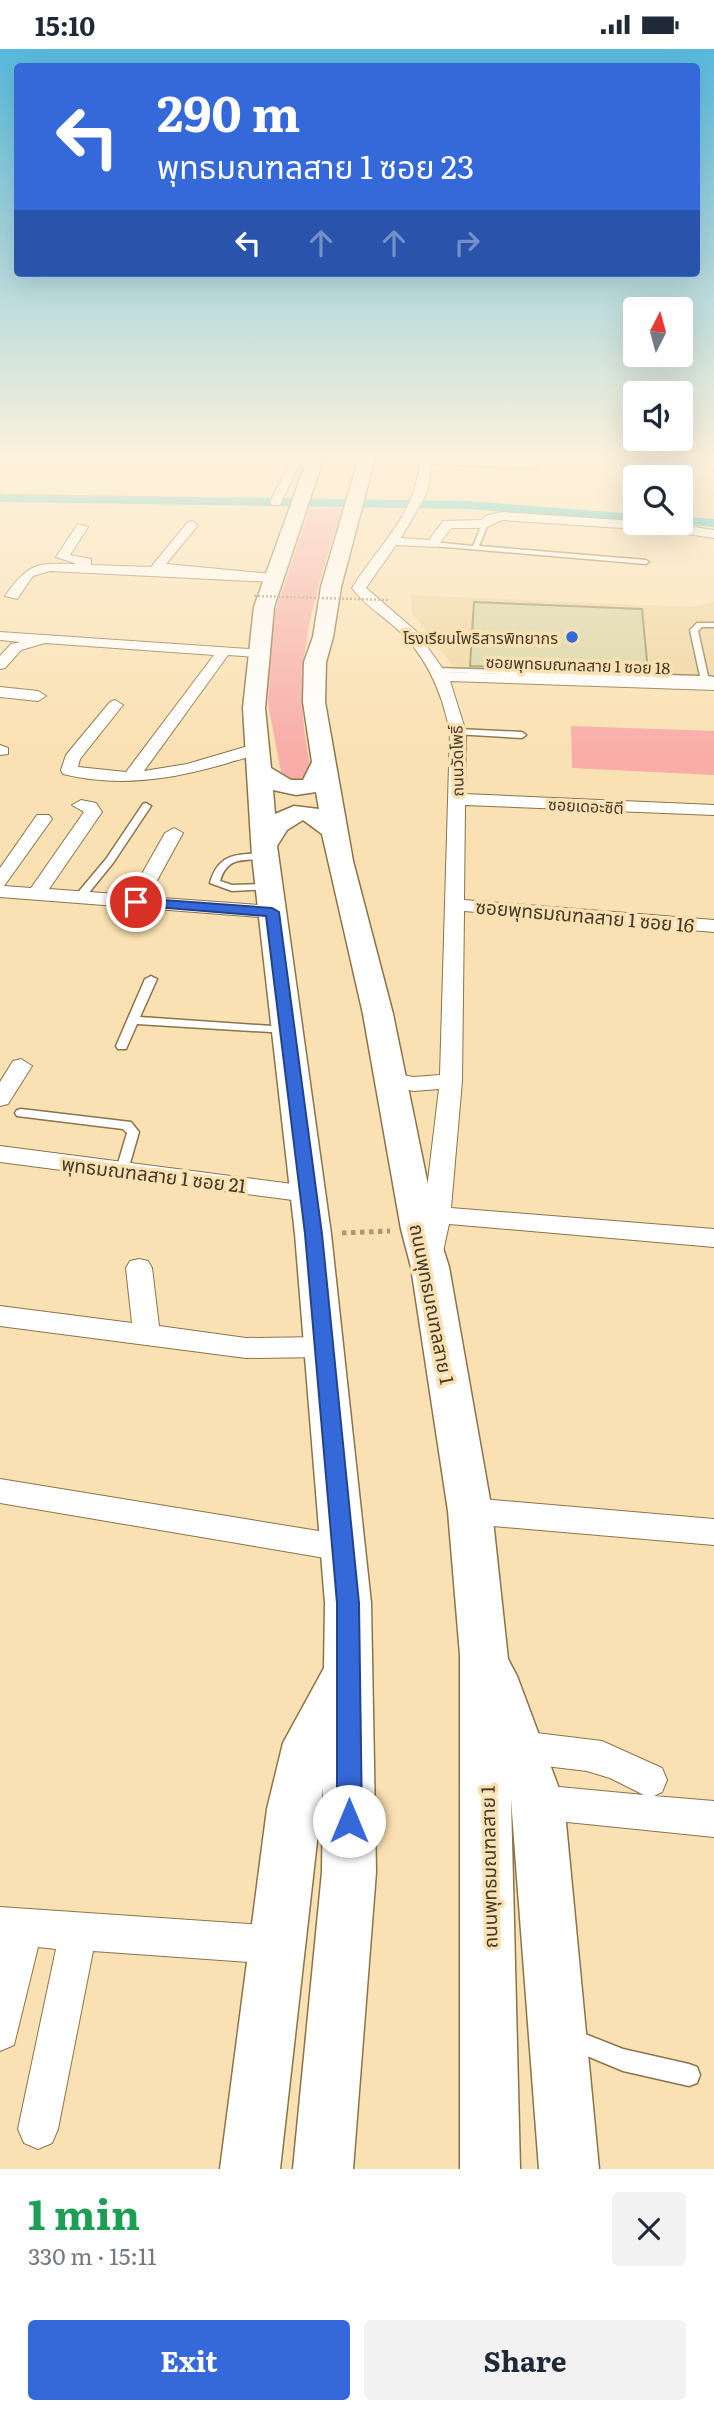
<!DOCTYPE html>
<html lang="en">
<head>
<meta charset="utf-8">
<style>
  :root { --surface:#fff; --page:#f2f2f3; --text:#1f2937; --muted:#747a83; --accent:#3568d8 }
  body { margin:0; font-family:Literata,"Noto Sans Thai",serif; background:var(--page); color:var(--text); height:100vh; display:flex; flex-direction:column; font-size:26px; white-space:nowrap }
  * { box-sizing:border-box; margin:0 }
  p { font-size:23px; color:var(--muted) }
  .icon { flex:none; width:38px; height:38px; fill:none; stroke:currentColor; stroke-width:2; stroke-linecap:round; stroke-linejoin:round }
  .map { position:relative; height:2120px; overflow:hidden }
  .sheet { display:flex; flex-direction:column; background:var(--surface); flex:1 }
  .sheet>* { flex:none }
  .guide { position:absolute; left:14px; top:14px; width:686px; height:214px; border-radius:7px; box-shadow:0 7px 28px #0002; background:#3568d8; color:#fff; overflow:hidden }
  .needle { width:46px; rotate:6deg }
  .fabs { position:absolute; left:623px; top:248px; display:grid; gap:14px }
  .fabs a { display:grid; place-items:center; width:70px; height:70px; border-radius:7px; background:var(--surface); box-shadow:0 7px 28px #0002; font-size:35px }
  .pin { position:absolute; display:grid; place-items:center; width:60px; height:60px; color:#fff; margin:-30px; border:4px solid #fff; border-radius:50%; box-shadow:0 2px 7px #0007 }
  .me { position:absolute; width:77px; margin:-38px; rotate:0deg; stroke-linejoin:round; filter:drop-shadow(0 0 5px #0008) }
  .turn { display:flex; align-items:center; gap:24px; height:147px; padding:0 28px; font-size:32px }
  .turn .icon { width:91px; height:91px; stroke-width:2.5 }
  .turn b { display:block; font-size:49px; line-height:60px }
  .lanes { display:flex; align-items:center; height:66px; padding:0 28px; background:#0003; justify-content:center; gap:35px; direction:ltr }
  .lanes .off { opacity:.35 }
  .round { display:grid; place-items:center; flex:none; width:74px; height:74px; border-radius:7px; background:var(--page) }
  .summary { display:flex; align-items:center; justify-content:space-between; height:119px; padding:0 28px }
  h1 { font-size:42px; font-weight:700; line-height:52px; color:#1e9e55 }
  .button { display:flex; gap:14px; margin-top:auto; padding:14px 28px }
  .button a { flex:1; height:80px; border-radius:7px; background:var(--accent); color:#fff; font-size:28px; font-weight:700; line-height:80px; text-align:center }
  .button a+a { background:var(--page); color:var(--text) }
  .status { display:flex; justify-content:space-between; align-items:center; height:49px; padding:0 35px; background:var(--surface); direction:ltr }
  .status svg { height:19px; fill:currentColor }
  .map>svg:first-child { display:block }
  .built { fill:#f0d49e }
  .green { fill:#f8ada9 }
  .lines { fill:none; stroke-linecap:round; stroke-linejoin:round }
  .canal { fill:#1dc1cd; fill-rule:evenodd }
  .building { fill:#d7d3a1; stroke:#938f5f; stroke-width:2 }
  .service-casing { stroke:#8a7449; stroke-width:3 }
  .minor-casing { stroke:#8a7449; stroke-width:2 }
  .secondary-casing { stroke:#8a7449; stroke-width:3 }
  .path-far1 { stroke:#aa9876; stroke-width:2.5; stroke-dasharray:2 2; stroke-linecap:butt }
  .path { stroke:#aa9876; stroke-width:5; stroke-dasharray:4.5 4.5; stroke-linecap:butt }
  .service { fill:#fff; fill-rule:evenodd }
  .minor { fill:#fff; fill-rule:evenodd }
  .secondary { fill:#fff; fill-rule:evenodd }
  .path-bridge { stroke:#aa9876; stroke-width:2.5; stroke-dasharray:2 2; stroke-linecap:butt }
  .route { fill:#3568d8; stroke:#22448c; stroke-width:2 }
  .poi-dot { fill:#3568d8; stroke:#fae1b3; stroke-width:2.5 }
  .labels { text-anchor:middle; dominant-baseline:central; stroke-width:7; stroke-linejoin:round; paint-order:stroke }
  .far-poi-label { font-size:16px; fill:#443a28; stroke:#fae1b3; text-anchor:end }
  .far-street-label { font-size:16px; fill:#443a28; stroke:#fae1b3 }
  .street-label { font-size:19px; fill:#443a28; stroke:#fae1b3 }
</style>
</head>
<body>
<div class="status"><b>15:10</b><svg viewBox="0 0 49 12"><path d="M0 12V9h3v3zM5 12V6h3v6zM10 12V3h3v9zM15 12V0h3v12zM26 1h20v11H26zM47 4h2v5h-2z"/></svg></div>
<div class="map">
<svg width="714" height="2120" viewBox="0 0 714 2120">
  <rect width="100%" height="100%" fill="#fae1b3"/>
  <!-- built -->
  <path class="built" d="M 411,546 L 692,558 L 714,553 L 714,634 L 461,627 L 412,564 Z"/>
  <!-- green -->
  <path class="green" d="M 310,459 L 343,459 C 321,524 297,597 303,667 C 304,686 309,706 311,726 L 309,732 L 294,734 L 282,728 L 268,655 L 272,572 Z
    M 571,677 L 714,682 L 714,726 L 572,719 Z"/>
  <g class="lines">
    <!-- canal -->
    <path class="canal" d="M 0,445 L 469,452 L 635,465 L 635,473 L 469,460 L 0,453 Z
      M 681,468 L 714,470 L 714,478 L 676,475 L 681,474 Z"/>
  </g>
  <!-- building -->
  <path class="building" d="M 474,553 L 642,560 L 648,623 L 470,617 Z"/>
  <g class="lines">
    <defs>
      <path id="service" d="M 485,473 L 488,475 L 479,497 L 646,511 L 649,513 L 646,515 L 433,497 L 430,495 L 433,493 L 473,497 L 482,475 Z
        M 697,574 L 714,574 L 714,578 L 702,578 L 698,582 L 708,627 L 714,628 L 714,632 L 438,623 L 434,621 L 438,619 L 700,627 L 690,581 Z
        M 458,680 L 522,683 L 526,686 L 522,689 L 455,685 L 455,681 Z
        M 146,754 L 151,757 L 113,814 L 83,851 L 75,851 L 75,847 L 106,810 L 143,755 Z
        M 265,804 L 268,805 L 268,809 C 246,813 228,805 220,832 L 232,836 L 268,835 L 273,838 L 272,840 L 232,842 L 210,834 C 219,803 237,806 265,804 Z
        M 151,927 L 157,930 L 140,968 L 287,978 L 293,981 L 287,984 L 137,975 L 126,1000 L 118,1000 L 116,997 L 145,930 Z
        M 21,1060 L 131,1073 L 139,1083 L 128,1121 L 122,1125 L 116,1121 L 127,1084 L 123,1080 L 17,1067 L 15,1064 L 17,1061 Z
        M 575,1981 L 623,2000 L 689,2015 L 697,2018 L 700,2026 L 697,2034 L 689,2037 L 623,2022 L 568,1999 L 564,1992 L 568,1985 Z"/>
      <path id="minor" d="M 315,405 L 322,408 L 300,414 L 280,456 L 272,456 L 270,453 L 292,410 Z
        M 420,405 L 532,413 L 538,416 L 532,419 L 431,415 L 427,444 L 401,489 L 429,491 L 443,472 L 482,471 L 485,467 L 502,463 L 667,474 L 714,481 L 714,489 L 667,482 L 502,471 L 485,479 L 451,479 L 437,498 L 396,496 L 366,539 L 417,583 L 445,623 L 714,631 L 714,641 L 450,632 L 466,683 L 465,745 L 714,756 L 714,766 L 465,756 L 464,851 L 714,871 L 714,883 L 464,862 L 462,1032 L 451,1159 L 714,1180 L 714,1198 L 449,1175 L 441,1212 L 432,1215 L 423,1212 L 419,1206 L 439,1040 L 414,1042 L 383,1036 L 380,1031 L 391,1024 L 414,1028 L 440,1026 L 450,683 C 442,643 427,607 396,579 C 381,566 364,555 352,539 C 381,492 419,464 420,405 Z
        M 679,405 L 690,405 L 685,412 L 679,414 L 677,421 L 669,421 L 667,412 Z
        M 192,472 L 198,476 L 166,515 L 272,525 L 279,529 L 272,533 L 50,522 L 33,527 L 17,550 L 5,547 C 29,513 37,514 77,515 L 56,508 L 78,475 L 88,478 L 70,506 L 91,510 L 91,516 L 151,518 L 188,473 Z
        M 0,583 L 262,601 L 264,604 L 257,608 L 228,606 L 144,722 L 187,715 L 255,695 L 263,700 C 256,708 239,710 228,714 C 173,730 120,739 63,725 L 61,721 L 66,706 L 110,653 L 115,651 L 123,656 L 80,710 L 78,718 L 126,723 L 214,606 L 45,594 L 21,601 L 5,619 L 0,620 L 0,607 L 11,595 L 21,593 L 0,591 Z
        M 0,638 L 38,642 L 46,647 L 38,652 L 0,648 Z
        M 0,696 L 8,699 L 8,705 L 0,706 Z
        M 81,751 L 96,754 L 102,763 L 49,840 L 130,846 L 165,784 L 174,779 L 183,784 L 148,848 L 272,857 L 282,863 L 272,869 L 0,848 L 0,819 L 37,766 L 49,766 L 52,770 L 4,837 L 31,839 L 84,763 L 72,756 Z
        M 21,1010 L 32,1017 L 8,1055 L 0,1057 L 0,1033 L 13,1012 Z
        M 0,1097 L 308,1137 L 317,1139 L 320,1145 L 317,1151 L 308,1153 L 0,1113 Z
        M 139,1210 L 148,1212 L 152,1219 L 159,1277 L 246,1289 L 325,1288 L 335,1291 L 338,1298 L 335,1305 L 325,1308 L 246,1309 L 0,1277 L 0,1257 L 132,1274 L 126,1219 L 130,1212 Z
        M 0,1430 L 343,1486 L 354,1490 L 358,1499 L 354,1508 L 343,1512 L 0,1454 Z
        M 470,1449 L 714,1470 L 714,1496 L 470,1475 L 459,1471 L 455,1462 L 459,1453 Z
        M 520,1682 L 602,1692 L 662,1719 L 667,1731 L 662,1743 L 654,1747 L 714,1752 L 714,1788 L 538,1770 L 526,1765 L 520,1753 L 526,1741 L 538,1736 L 644,1746 L 610,1729 L 587,1722 L 520,1714 L 508,1710 L 503,1698 L 508,1686 Z
        M 0,1858 L 276,1877 L 289,1883 L 295,1896 L 289,1909 L 276,1915 L 93,1902 L 58,2080 L 52,2094 L 38,2100 L 24,2094 L 18,2080 L 56,1900 L 38,1898 L 14,1996 L 0,2002 Z"/>
      <path id="secondary" d="M 309,405 L 325,405 L 274,558 L 265,659 L 271,719 L 291,731 L 303,731 L 312,713 L 303,653 L 304,613 L 313,588 L 321,538 L 360,405 L 376,405 L 341,538 L 333,588 L 326,613 L 325,653 L 353,812 L 393,965 L 437,1180 L 449,1218 L 492,1462 L 508,1610 L 517,1627 L 564,1753 L 599,2120 L 539,2120 L 511,1750 L 520,2120 L 460,2120 L 460,1606 L 448,1462 L 411,1218 L 401,1180 L 363,965 L 322,785 L 303,771 L 287,781 L 277,797 L 331,1185 L 371,1554 L 376,1823 L 353,2120 L 293,2120 L 322,1823 L 323,1739 L 280,2120 L 220,2120 L 267,1760 L 283,1694 L 324,1619 L 325,1554 L 295,1185 L 252,807 L 243,659 L 254,558 ZM 273,741 L 296,746 L 316,743 L 319,760 L 294,757 L 275,765 Z"/>
    </defs>
    <!-- service casing -->
    <use href="#service" class="service-casing"/>
    <!-- minor casing -->
    <use href="#minor" class="minor-casing"/>
    <!-- secondary casing -->
    <use href="#secondary" class="secondary-casing"/>
    <!-- path-far1 -->
    <path class="path-far1" d="M 0,445 L 262,453"/>
    <!-- path -->
    <path class="path" d="M 342,1184 L 390,1182"/>
    <!-- service -->
    <use href="#service" class="service"/>
    <!-- minor -->
    <use href="#minor" class="minor"/>
    <!-- secondary -->
    <use href="#secondary" class="secondary"/>
    <!-- path-bridge -->
    <path class="path-bridge" d="M 254,547 L 389,551"/>
  </g>
  <!-- sky -->
  <linearGradient id="sky" x2="0" y2="1"><stop stop-color="#57b9dd"/><stop offset="0.58" stop-color="#fdf2dd"/><stop offset="1" stop-color="#fdf2dd" stop-opacity="0"/></linearGradient>
  <rect width="714" height="702" fill="url(#sky)"/>
  <!-- route -->
  <path class="route" d="M 136,849 L 272,859 L 279,863 L 322,1185 L 359,1554 L 362,1772 L 358,1781 L 349,1784 L 340,1781 L 337,1772 L 337,1554 L 305,1185 L 266,867 L 131,856 L 129,853 Z"/>
  <!-- markers -->
  <circle class="poi-dot" cx="572" cy="588" r="7"/>
  <g class="labels">
    <!-- far-poi labels -->
    <g class="far-poi-label">
      <text x="558" y="588">โรงเรียนโพธิสารพิทยากร</text>
    </g>
    <!-- far-street labels -->
    <g class="far-street-label">
      <text transform="translate(578 615) rotate(2)">ซอยพุทธมณฑลสาย 1 ซอย 18</text>
      <text transform="translate(456 712) rotate(-91)">ถนนวัดโพธิ์</text>
      <text transform="translate(586 756) rotate(3)">ซอยเดอะซิตี</text>
    </g>
    <!-- street labels -->
    <g class="street-label">
      <text transform="translate(585 866) rotate(5)">ซอยพุทธมณฑลสาย 1 ซอย 16</text>
      <text transform="translate(154 1125) rotate(7)">พุทธมณฑลสาย 1 ซอย 21</text>
      <text transform="translate(433 1255) rotate(79)">ถนนพุทธมณฑลสาย 1</text>
      <text transform="translate(488 1818) rotate(-91)">ถนนพุทธมณฑลสาย 1</text>
    </g>
  </g>
</svg>
<div class="fabs">
<a><svg class="needle" viewBox="-14 -14 28 28"><path d="M0-13l5 13h-10z" fill="#e53935"/><path d="M0 13l5-13h-10z" fill="#747a83"/></svg></a>
<a><svg class="icon" aria-label="sound" viewBox="0 0 24 24"><path d="M4 9h4l5-4v14l-5-4H4zM17 9q2 3 0 6"/></svg></a>
<a><svg class="icon" aria-label="search" viewBox="0 0 24 24"><circle cx="10" cy="10" r="6"/><path d="M15 15l6 6"/></svg></a>
</div>
<div class="pin" style="left:136px;top:853px;background:#d93025"><svg class="icon" aria-label="arrive" viewBox="0 0 24 24"><path d="M6 21V4h12l-3 4 3 4H6"/></svg></div>
<svg class="me" style="left:349px;top:1772px" viewBox="-20 -20 40 40"><circle r="19" fill="#fff"/><path d="M0-13L10 11 0 6-10 11z" fill="#3568d8"/></svg>
<div class="guide">
<div class="turn"><svg class="icon" aria-label="left" viewBox="0 0 24 24"><path d="M17 20v-9H6M10 6l-5 5 5 5"/></svg><div><b>290 m</b>พุทธมณฑลสาย 1 ซอย 23</div></div>
<div class="lanes"><svg class="icon" aria-label="left" viewBox="0 0 24 24"><path d="M17 20v-9H6M10 6l-5 5 5 5"/></svg><svg class="icon off" aria-label="ahead" viewBox="0 0 24 24"><path d="M12 20V5M6 11l6-6 6 6"/></svg><svg class="icon off" aria-label="ahead" viewBox="0 0 24 24"><path d="M12 20V5M6 11l6-6 6 6"/></svg><svg class="icon off" aria-label="right" viewBox="0 0 24 24"><path d="M7 20v-9h11M14 6l5 5-5 5"/></svg></div>
</div>
</div>
<section class="sheet">
<div class="summary"><div><h1>1 min</h1><p>330 m · 15:11</p></div><a class="round"><svg class="icon" aria-label="close" viewBox="0 0 24 24"><path d="M6 6l12 12M18 6L6 18"/></svg></a></div>
<div class="button"><a>Exit</a><a>Share</a></div>
</section>
</body>
</html>
